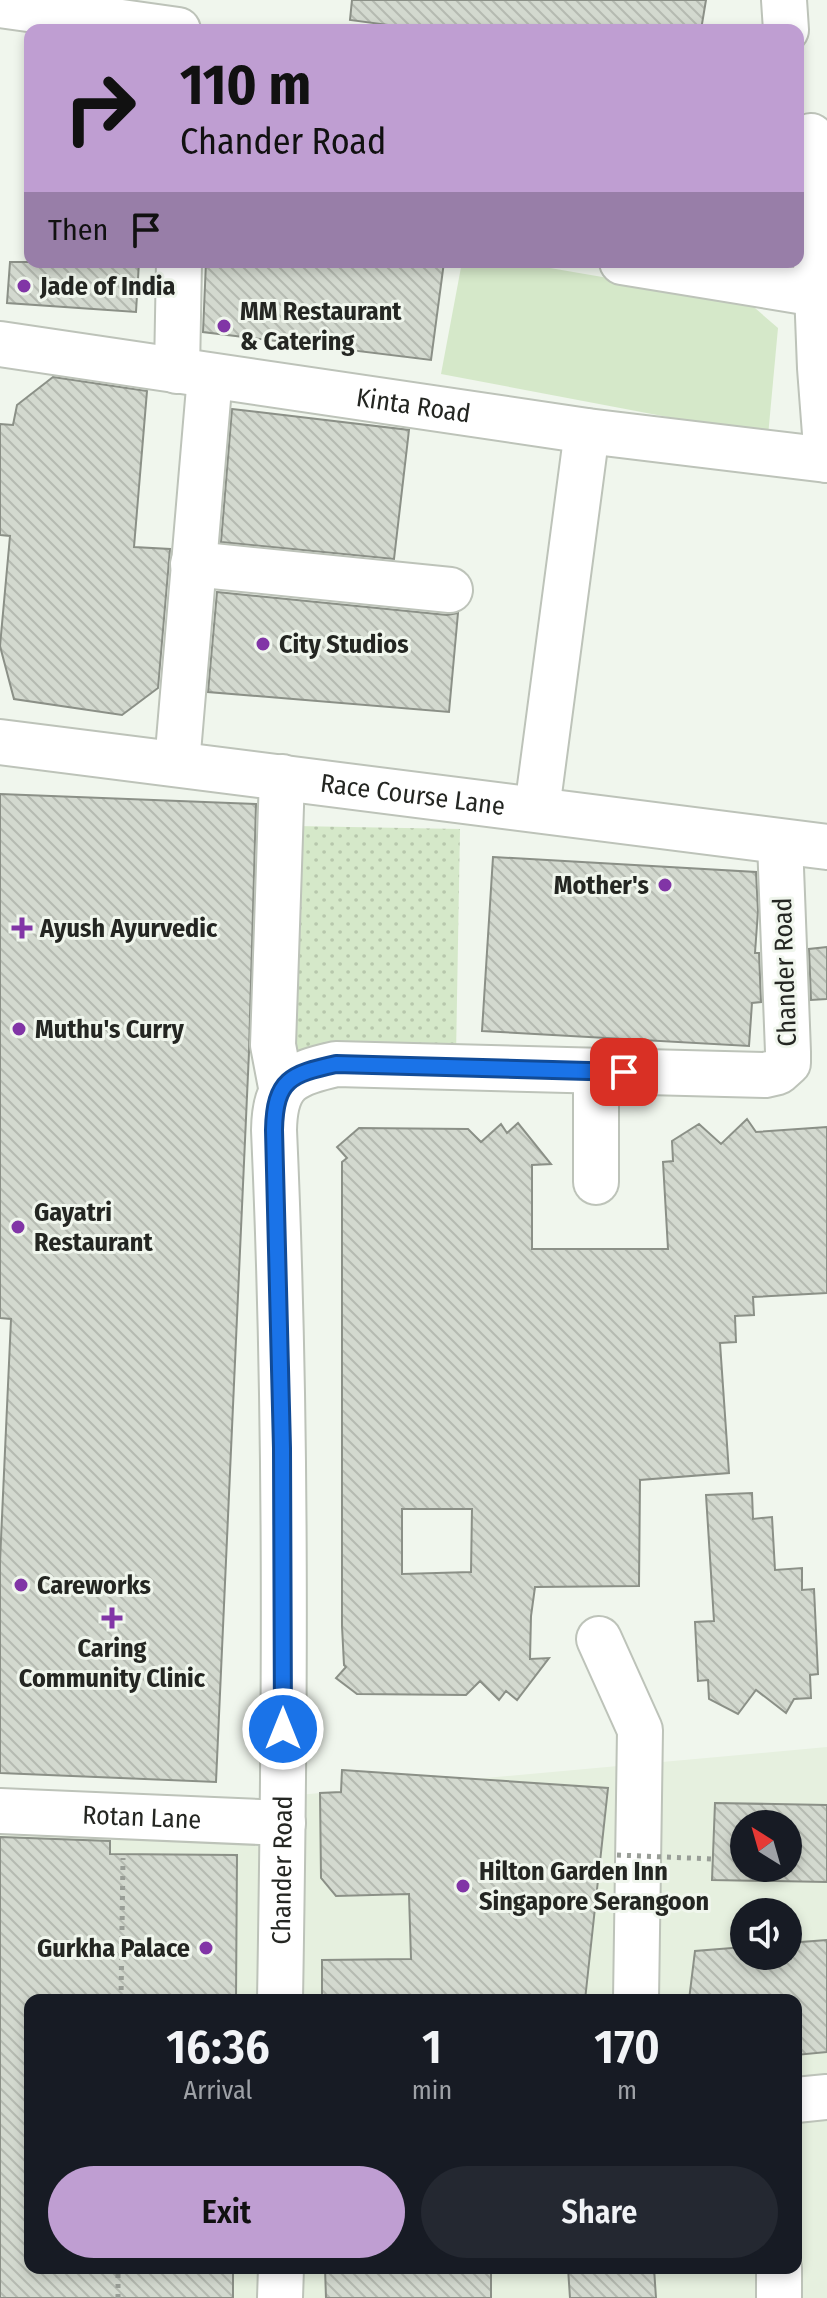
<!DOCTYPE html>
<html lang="en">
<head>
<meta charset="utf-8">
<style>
  :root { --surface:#171b24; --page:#242831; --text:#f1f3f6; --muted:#9ea1a6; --accent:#bf9ed2 }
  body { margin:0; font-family:"Fira Sans Condensed",sans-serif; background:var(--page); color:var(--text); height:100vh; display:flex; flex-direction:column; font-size:30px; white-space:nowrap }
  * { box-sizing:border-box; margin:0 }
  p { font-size:26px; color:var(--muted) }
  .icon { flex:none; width:44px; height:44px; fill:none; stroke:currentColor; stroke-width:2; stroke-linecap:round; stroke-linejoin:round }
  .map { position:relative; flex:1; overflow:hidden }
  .side { position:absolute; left:24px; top:1994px; width:778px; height:280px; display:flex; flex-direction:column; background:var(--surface); border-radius:16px; box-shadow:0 4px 12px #0003 }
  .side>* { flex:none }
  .banner { position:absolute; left:24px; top:24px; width:780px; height:244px; border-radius:16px; box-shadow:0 4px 12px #0003; background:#bf9ed2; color:#111; overflow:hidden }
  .needle { width:52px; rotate:323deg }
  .fabs { position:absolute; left:730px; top:1810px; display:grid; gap:16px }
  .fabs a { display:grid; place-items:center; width:72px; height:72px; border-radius:50%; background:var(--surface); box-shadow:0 4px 12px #0003; font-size:40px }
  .pin { position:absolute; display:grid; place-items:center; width:68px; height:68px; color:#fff; margin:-34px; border-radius:16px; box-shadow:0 4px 12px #0006 }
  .me { position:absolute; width:88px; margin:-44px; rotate:0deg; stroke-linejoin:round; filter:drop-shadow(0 0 6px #0008) }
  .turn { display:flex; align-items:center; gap:28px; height:168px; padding:0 24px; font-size:36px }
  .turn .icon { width:104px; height:104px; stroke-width:2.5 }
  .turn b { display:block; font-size:56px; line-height:68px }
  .then { display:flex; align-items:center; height:76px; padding:0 24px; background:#0003; gap:16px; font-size:30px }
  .eta { display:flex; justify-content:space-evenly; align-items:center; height:136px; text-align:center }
  .eta b { font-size:48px; font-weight:600; line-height:56px }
  .button { display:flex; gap:16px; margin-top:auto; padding:16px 24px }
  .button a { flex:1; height:92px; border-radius:48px; background:var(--accent); color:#111; font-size:32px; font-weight:600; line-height:92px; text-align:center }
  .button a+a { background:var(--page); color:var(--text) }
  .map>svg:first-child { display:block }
  .built { fill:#e6f0df; fill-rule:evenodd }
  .grass { fill:#d5e8c9 }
  .park { fill:url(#park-dots) }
  .building { fill:url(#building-back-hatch); stroke:#8b9087; stroke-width:2; fill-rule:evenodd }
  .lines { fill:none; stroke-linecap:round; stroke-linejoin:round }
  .minor-casing { stroke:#bdc3b9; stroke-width:48 }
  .path { stroke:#999e97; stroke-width:5; stroke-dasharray:4 6; stroke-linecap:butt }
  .minor { stroke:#fff; stroke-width:44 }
  .path-bridge { stroke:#999e97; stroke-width:5; stroke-dasharray:4 6; stroke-linecap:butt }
  .route-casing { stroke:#114b97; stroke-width:20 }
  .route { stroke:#1a73e8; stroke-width:14 }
  .poi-dot { fill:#8135a6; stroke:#f0f6ed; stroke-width:3 }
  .labels { text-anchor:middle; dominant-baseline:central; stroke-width:6; stroke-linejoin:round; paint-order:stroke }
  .poi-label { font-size:26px; font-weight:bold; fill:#242622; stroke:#f0f6ed; text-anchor:start }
  .street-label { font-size:26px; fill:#242622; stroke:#f0f6ed }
</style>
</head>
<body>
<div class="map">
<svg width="827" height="2298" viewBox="0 0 827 2298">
  <defs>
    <pattern id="park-dots" width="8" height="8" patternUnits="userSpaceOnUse" patternTransform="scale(2)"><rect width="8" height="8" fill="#d5e8c9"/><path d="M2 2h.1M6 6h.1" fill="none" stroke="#b7c7ac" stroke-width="1.8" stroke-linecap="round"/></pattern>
    <pattern id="building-back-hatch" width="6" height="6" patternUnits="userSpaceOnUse" patternTransform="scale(2)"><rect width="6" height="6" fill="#d3d9cf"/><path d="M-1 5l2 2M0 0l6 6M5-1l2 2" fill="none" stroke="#b5bab1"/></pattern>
  </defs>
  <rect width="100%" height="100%" fill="#f0f6ed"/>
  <!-- built -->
  <path class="built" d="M 827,1747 L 827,2298 L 0,2298 L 0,1822 ZM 744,1824 L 788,1824 L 788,1868 L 744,1868 ZM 744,1912 L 788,1912 L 788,1956 L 744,1956 ZM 30,2000 L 796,2000 L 796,2268 L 30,2268 Z"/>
  <!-- grass -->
  <path class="grass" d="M 462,262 L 515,262 L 748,302 L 778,328 L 768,436 L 441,374 Z"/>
  <!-- park -->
  <path class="park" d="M 295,826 L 460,829 L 456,1056 L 290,1053 Z"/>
  <!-- building -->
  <path class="building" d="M 352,0 L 706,0 L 701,30 L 426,30 L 350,20 Z
    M 10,262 L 139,262 L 136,312 L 7,303 Z
    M 206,262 L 444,262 L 431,360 L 203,332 Z
    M 53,377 L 147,391 L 134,547 L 170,549 L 158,688 L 122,715 L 14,699 L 0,646 L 10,536 L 0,535 L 0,424 L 13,425 L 17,405 Z
    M 232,409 L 409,430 L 394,559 L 221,542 Z
    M 217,592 L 447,615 L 458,613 L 449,712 L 208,692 Z
    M 0,794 L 256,804 L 249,1052 L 216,1782 L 0,1773 L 0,1561 L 11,1319 L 0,1318 Z
    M 493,857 L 756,872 L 758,911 L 755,953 L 759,953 L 761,1002 L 752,1003 L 749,1046 L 482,1031 Z
    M 827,947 L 827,999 L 811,1000 L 809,949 Z
    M 747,1119 L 756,1132 L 827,1127 L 827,1293 L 753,1297 L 754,1315 L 735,1316 L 736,1342 L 720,1343 L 729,1473 L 640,1480 L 639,1586 L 535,1587 L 531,1616 L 530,1659 L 549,1658 L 517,1700 L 506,1691 L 499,1700 L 480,1681 L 466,1695 L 357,1694 L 336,1678 L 346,1667 L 344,1665 L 342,1626 L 342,1162 L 347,1158 L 337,1147 L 359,1128 L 468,1129 L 481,1142 L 501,1124 L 507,1133 L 518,1123 L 551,1164 L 532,1165 L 532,1249 L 668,1249 L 663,1162 L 673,1161 L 672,1141 L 699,1124 L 721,1144 ZM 402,1509 L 472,1509 L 471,1572 L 402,1574 Z
    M 752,1493 L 753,1519 L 772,1517 L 775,1570 L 802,1568 L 802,1590 L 814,1589 L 818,1674 L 810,1675 L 811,1698 L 794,1699 L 786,1713 L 756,1690 L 738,1714 L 709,1699 L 708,1680 L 698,1681 L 695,1622 L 714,1621 L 706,1495 Z
    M 342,1770 L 608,1788 L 585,2000 L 322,2000 L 322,1960 L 411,1959 L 409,1894 L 336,1896 L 321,1878 L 320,1793 L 341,1792 Z
    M 715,1803 L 827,1805 L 827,1882 L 712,1880 ZM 744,1824 L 788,1824 L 788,1868 L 744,1868 Z
    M 0,1837 L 110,1841 L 110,1854 L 237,1855 L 236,2000 L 30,2000 L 30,2268 L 233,2268 L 233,2298 L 0,2298 Z
    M 827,1940 L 827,2052 L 796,2055 L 796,2000 L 689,2000 L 695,1951 L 744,1947 L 744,1956 L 788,1956 L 788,1943 Z
    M 325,2268 L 491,2268 L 491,2298 L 326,2298 Z
    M 568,2268 L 654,2268 L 656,2298 L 570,2298 Z"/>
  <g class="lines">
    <defs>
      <g id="minor">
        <path d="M 784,0 L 786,30"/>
        <path d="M 0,5 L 178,30"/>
        <path d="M 811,136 L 820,368 L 827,460"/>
        <path d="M 622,262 L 817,294"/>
        <path id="s1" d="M 0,344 L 587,431 L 827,460"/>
        <path d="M 177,371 L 179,262"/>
        <path d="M 193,564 L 450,590"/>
        <path id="s2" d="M 0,742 L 827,847"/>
        <path d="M 177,764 L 210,376"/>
        <path d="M 537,809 L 587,431"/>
        <path d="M 596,1071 L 596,1182"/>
        <path d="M 281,1087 L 273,1045 L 282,777"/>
        <path d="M 599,1639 L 640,1730 L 636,2000"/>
        <path id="s3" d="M 0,1811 L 283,1823"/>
        <path id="s4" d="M 280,2000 C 285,1710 287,1419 274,1130 C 275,1081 292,1074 336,1064 L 765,1075 L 778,1072 L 788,1063 L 788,1052 L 780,842"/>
        <path d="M 796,2100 L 827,2097"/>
        <path d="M 280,2298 L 281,2268"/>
        <path d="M 779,2298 L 779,2268"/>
      </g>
    </defs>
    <!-- minor casing -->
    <use href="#minor" class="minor-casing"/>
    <!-- path -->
    <path class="path" d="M 121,2000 L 123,1858
      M 118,2298 L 118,2268"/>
    <!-- minor -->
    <use href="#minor" class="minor"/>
    <!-- path-bridge -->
    <path class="path-bridge" d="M 617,1855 L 713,1859"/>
  </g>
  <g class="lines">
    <defs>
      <path id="route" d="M 283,1729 L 282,1448 L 274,1130 C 275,1079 291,1074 336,1064 L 624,1072"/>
    </defs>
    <!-- route casing -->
    <use href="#route" class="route-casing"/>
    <!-- route -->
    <use href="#route" class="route"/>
  </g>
  <!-- markers -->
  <g class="poi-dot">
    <circle cx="24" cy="286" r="8"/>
    <circle cx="224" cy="326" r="8"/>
    <circle cx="263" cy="644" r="8"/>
    <circle cx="665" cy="885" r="8"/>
    <path d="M18 916h8v8h8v8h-8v8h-8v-8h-8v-8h8z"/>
    <circle cx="19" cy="1029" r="8"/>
    <circle cx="18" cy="1227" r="8"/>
    <circle cx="21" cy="1585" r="8"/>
    <path d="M108 1606h8v8h8v8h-8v8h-8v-8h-8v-8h8z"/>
    <circle cx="463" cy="1886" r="8"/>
    <circle cx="206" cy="1948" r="8"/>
  </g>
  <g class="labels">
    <!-- poi labels -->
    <g class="poi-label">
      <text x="40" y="286">Jade of India</text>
      <text x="240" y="311">MM Restaurant<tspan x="240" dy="30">&amp; Catering</tspan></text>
      <text x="279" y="644">City Studios</text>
      <text x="649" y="885" text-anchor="end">Mother's</text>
      <text x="40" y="928">Ayush Ayurvedic</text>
      <text x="35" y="1029">Muthu's Curry</text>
      <text x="34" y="1212">Gayatri<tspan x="34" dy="30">Restaurant</tspan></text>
      <text x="37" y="1585">Careworks</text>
      <text x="112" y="1648" text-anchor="middle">Caring<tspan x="112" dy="30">Community Clinic</tspan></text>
      <text x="479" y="1871">Hilton Garden Inn<tspan x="479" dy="30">Singapore Serangoon</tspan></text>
      <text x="190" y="1948" text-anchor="end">Gurkha Palace</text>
    </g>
    <!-- street labels -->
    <g class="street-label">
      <text stroke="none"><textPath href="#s1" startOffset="418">Kinta Road</textPath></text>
      <text stroke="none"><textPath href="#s2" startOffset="416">Race Course Lane</textPath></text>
      <text transform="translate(785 972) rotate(-92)">Chander Road</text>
      <text stroke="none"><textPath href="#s3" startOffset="142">Rotan Lane</textPath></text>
      <text stroke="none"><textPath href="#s4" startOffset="130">Chander Road</textPath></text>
    </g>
  </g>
</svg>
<div class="fabs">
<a><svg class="needle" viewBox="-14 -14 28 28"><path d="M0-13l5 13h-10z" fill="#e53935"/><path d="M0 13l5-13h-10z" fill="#9ea1a6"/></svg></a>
<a><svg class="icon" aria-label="sound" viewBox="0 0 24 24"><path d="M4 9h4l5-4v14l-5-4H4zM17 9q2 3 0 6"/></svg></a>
</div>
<div class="pin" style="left:624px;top:1072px;background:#d93025"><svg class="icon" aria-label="arrive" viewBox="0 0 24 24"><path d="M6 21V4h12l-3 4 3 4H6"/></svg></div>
<svg class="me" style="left:283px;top:1729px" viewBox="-20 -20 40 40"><circle r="17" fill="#1a73e8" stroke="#fff" stroke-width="3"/><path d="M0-11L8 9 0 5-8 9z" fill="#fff"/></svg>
<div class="banner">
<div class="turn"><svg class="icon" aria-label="right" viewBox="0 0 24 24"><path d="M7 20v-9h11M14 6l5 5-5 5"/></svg><div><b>110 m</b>Chander Road</div></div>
<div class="then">Then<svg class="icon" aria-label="arrive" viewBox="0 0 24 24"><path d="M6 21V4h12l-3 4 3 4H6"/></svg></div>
</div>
<section class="side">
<div class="eta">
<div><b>16:36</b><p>Arrival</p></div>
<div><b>1</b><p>min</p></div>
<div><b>170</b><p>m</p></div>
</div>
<div class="button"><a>Exit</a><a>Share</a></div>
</section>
</div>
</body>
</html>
